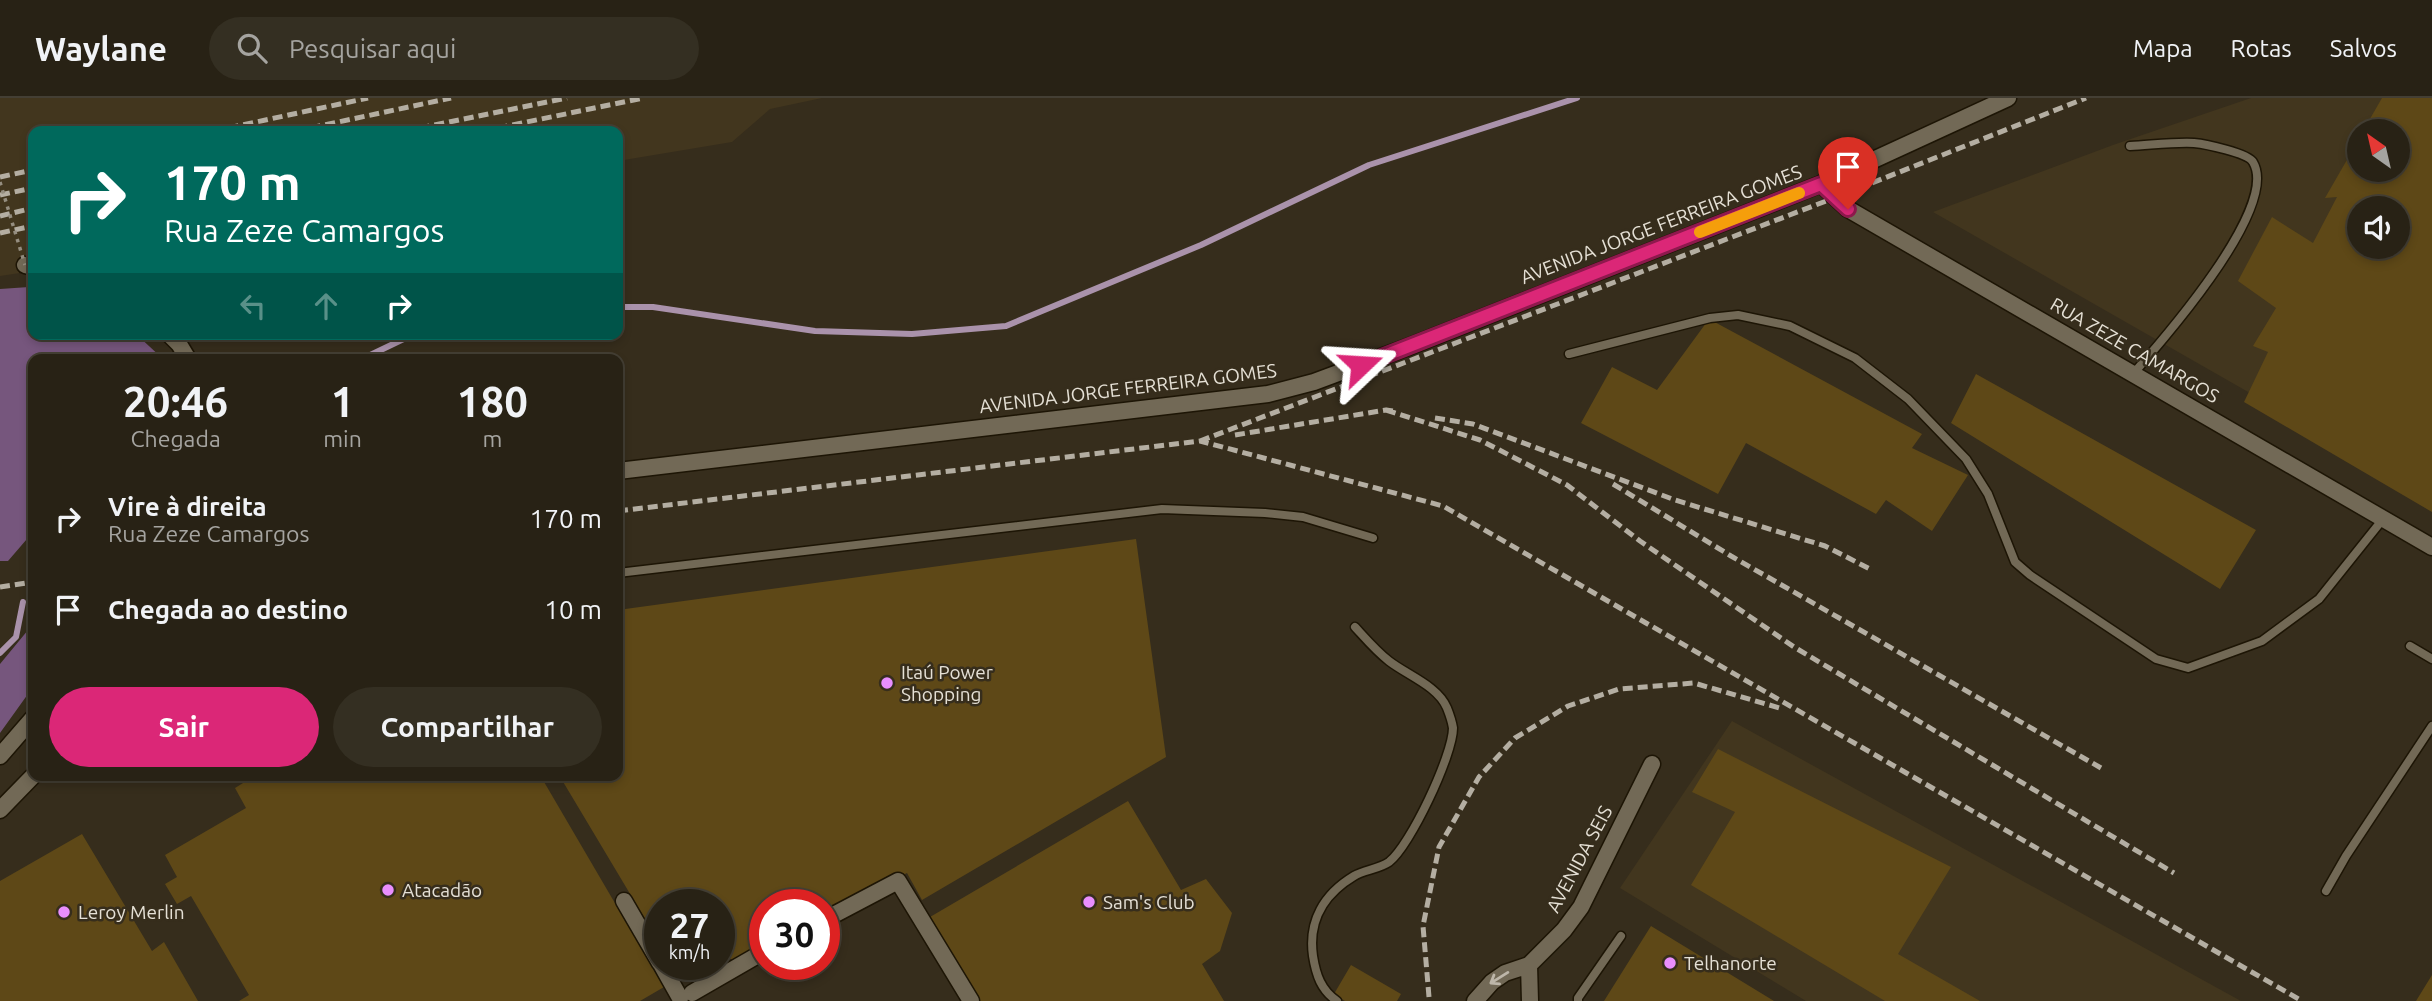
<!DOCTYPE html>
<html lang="pt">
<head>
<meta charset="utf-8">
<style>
  :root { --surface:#282215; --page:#342f22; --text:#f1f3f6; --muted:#a5a4a0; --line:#443f34; --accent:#db2777 }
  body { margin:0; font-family:Ubuntu,sans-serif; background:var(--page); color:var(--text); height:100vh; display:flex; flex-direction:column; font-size:26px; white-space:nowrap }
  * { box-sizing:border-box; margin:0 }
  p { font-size:23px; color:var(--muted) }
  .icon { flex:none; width:38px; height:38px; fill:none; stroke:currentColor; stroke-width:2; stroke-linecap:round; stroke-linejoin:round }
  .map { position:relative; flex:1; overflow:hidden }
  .sheet { position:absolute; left:28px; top:256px; width:595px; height:427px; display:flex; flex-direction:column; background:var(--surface); border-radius:14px; box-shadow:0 4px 10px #0003,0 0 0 2px var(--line) }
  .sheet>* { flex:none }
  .guide { position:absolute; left:28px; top:28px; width:595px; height:214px; border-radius:14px; box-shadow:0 4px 10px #0003,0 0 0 2px var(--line); background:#00695c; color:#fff; overflow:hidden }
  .needle { width:46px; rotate:326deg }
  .controls { position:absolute; left:2347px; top:21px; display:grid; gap:14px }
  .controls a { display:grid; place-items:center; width:63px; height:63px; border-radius:50%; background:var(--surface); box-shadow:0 4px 10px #0003,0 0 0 2px var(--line); font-size:35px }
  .speed { position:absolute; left:644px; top:791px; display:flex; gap:14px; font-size:35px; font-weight:700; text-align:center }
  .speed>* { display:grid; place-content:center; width:91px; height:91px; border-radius:50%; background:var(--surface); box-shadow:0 4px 10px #0003,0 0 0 2px var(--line); line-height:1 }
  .speed small { font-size:18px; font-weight:400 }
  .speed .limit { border:10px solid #d22; background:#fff; color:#111 }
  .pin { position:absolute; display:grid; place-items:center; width:60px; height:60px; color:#fff; margin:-72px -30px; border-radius:50% 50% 50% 0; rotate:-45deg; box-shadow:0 0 7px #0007 }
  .pin .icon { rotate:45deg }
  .me { position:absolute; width:77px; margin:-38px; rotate:70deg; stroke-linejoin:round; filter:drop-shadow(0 0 5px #0008) }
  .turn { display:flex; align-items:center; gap:24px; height:147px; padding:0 21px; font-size:32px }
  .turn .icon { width:91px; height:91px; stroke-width:2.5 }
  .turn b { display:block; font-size:49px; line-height:60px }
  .lanes { display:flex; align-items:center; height:66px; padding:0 21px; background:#0003; justify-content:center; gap:35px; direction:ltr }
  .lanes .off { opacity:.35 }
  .eta { display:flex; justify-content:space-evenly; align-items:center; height:119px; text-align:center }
  .eta b { font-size:42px; font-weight:700; line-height:49px }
  .cta { display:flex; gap:14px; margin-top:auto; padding:14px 21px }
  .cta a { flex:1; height:80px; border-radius:42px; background:var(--accent); color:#fff; font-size:28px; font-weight:700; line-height:80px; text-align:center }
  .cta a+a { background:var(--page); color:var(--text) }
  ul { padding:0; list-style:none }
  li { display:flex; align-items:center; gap:21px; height:91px; padding:0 21px }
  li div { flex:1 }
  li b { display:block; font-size:26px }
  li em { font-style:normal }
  header { display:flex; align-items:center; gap:42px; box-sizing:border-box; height:98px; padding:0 35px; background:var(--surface); border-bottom:2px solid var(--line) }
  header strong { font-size:33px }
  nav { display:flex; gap:38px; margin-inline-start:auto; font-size:24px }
  .search { width:490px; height:63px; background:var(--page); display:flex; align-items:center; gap:18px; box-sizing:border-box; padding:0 24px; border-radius:38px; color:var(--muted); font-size:26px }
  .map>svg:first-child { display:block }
  .built { fill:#42361e; fill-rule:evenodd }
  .forest { fill:#76567d }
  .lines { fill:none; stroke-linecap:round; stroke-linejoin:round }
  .stream { stroke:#aa92ab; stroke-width:6 }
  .building { fill:#5e4817; fill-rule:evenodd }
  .lane-casing { stroke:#1d1505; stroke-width:11 }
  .street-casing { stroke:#1d1505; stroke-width:19 }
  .lane { stroke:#726956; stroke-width:8 }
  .street { stroke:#726956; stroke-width:16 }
  .rail { stroke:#b4aea2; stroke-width:5; stroke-dasharray:10 5; stroke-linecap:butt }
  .path-bridge { stroke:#958e80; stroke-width:3.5; stroke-dasharray:3.5 5; stroke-linecap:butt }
  .oneway { stroke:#bdb6a9 }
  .route-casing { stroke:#8e194d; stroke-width:18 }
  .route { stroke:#db2777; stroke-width:12 }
  .slow { stroke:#f59e0b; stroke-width:12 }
  .poi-dot { fill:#e98efe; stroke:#362d1c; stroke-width:2.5 }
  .labels { text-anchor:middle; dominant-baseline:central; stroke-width:5; stroke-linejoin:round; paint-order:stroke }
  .street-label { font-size:19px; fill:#e5e0d5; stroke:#362d1c }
  .poi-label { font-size:19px; fill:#e5e0d5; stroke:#362d1c; text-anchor:start }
</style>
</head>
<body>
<header>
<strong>Waylane</strong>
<div class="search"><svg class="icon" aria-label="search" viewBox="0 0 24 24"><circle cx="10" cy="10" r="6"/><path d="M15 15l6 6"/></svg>Pesquisar aqui</div>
<nav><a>Mapa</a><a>Rotas</a><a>Salvos</a></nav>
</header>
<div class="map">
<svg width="2432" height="903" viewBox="0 0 2432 903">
  <rect width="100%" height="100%" fill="#362d1c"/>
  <!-- built -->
  <path class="built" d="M 0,0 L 822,0 L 770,11 L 732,44 L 618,63 L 618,33 L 33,33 L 33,173 L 0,178 Z
    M 2251,0 L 2432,0 L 2432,399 L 1933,114 L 2113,47 ZM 2359,33 L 2398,33 L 2398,72 L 2359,72 ZM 2359,110 L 2398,110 L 2398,149 L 2359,149 Z
    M 1732,623 L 2241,903 L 1806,903 L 1620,790 Z"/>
  <!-- forest -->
  <path class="forest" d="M 29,189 L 33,190 L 33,236 L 136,236 L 163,261 L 33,261 L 33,434 L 8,463 L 0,463 L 0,191 Z
    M 33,526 L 33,589 L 0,635 L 0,566 Z"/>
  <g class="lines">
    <!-- stream -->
    <path class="stream" d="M 618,209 L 653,209 L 815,233 L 912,236 L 1006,228 L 1201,147 L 1369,67 L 1577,0
      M 362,261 L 414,236
      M 0,555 L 16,539 L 23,504"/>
  </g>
  <!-- building -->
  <path class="building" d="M 2382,0 L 2432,0 L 2432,414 L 2244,304 L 2268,254 L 2253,248 L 2276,210 L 2238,183 L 2272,119 L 2313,145 L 2337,99 L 2325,100 L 2359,41 L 2359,72 L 2398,72 L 2398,33 L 2363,33 ZM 2359,110 L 2398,110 L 2398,149 L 2359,149 Z
    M 1709,221 L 1922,336 L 1912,350 L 1968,377 L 1932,433 L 1886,402 L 1876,416 L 1746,345 L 1718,396 L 1581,325 L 1612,269 L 1657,292 Z
    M 1976,276 L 2256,432 L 2220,491 L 1951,325 Z
    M 1136,441 L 1166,659 L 922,802 L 907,775 L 824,816 L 824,807 L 765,807 L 765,846 L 738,862 L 724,860 L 719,864 L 719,807 L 660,807 L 660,846 L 559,677 L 618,677 L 618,512 Z
    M 1718,651 L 1951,769 L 1898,856 L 1980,903 L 1885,903 L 1691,787 L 1735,714 L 1692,694 Z
    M 256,677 L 540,677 L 664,889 L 640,903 L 239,903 L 249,897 L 191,798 L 177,806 L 165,786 L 177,779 L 165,757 L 246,710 L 235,690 Z
    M 1128,703 L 1181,792 L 1206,781 L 1232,815 L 1220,853 L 1202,866 L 1224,903 L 979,903 L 930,819 Z
    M 82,736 L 152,853 L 164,844 L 198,903 L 0,903 L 0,783 Z
    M 1651,828 L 1774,903 L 1604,903 Z
    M 684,866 L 716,866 L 707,872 L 682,875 Z
    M 1351,867 L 1401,896 L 1397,903 L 1345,903 L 1334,896 Z
    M 2432,877 L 2432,903 L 2416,903 Z"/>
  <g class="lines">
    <defs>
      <path id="lane" d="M 2130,48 C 2151,47 2173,44 2194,45 C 2205,46 2248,55 2253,64 C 2280,109 2163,242 2133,276
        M 1569,256 L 1710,220 L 1738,217 L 1790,228 L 1855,260 L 1908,301 L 1966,361 L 1988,396 L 2015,464 L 2030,477 L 2156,561 L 2188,570 L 2262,543 L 2319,501 L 2383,421
        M 618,475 L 1162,411 L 1265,415 L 1303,419 L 1373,440
        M 2410,548 L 2432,561
        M 2326,793 L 2346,758 L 2432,628
        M 1337,903 C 1321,892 1316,877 1313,858 C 1308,823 1324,796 1354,778 C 1364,772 1379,771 1389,764 C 1410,748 1453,657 1453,630 C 1452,624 1449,615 1447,610 C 1438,588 1407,577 1389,563 C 1376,553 1366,541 1355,529
        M 1578,903 L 1578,900 L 1621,838"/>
      <path id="street" d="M 1821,86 L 1848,111 L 2432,449
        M 25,167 L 33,169
        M 169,236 L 179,246 L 188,261
        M 618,373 L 1268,296 L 1314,284 L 1408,249 L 1821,86 L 2008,0
        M 0,658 L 33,620
        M 0,712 L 34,677
        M 624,803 L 660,865
        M 824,822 L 898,783 L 971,903
        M 661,866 L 680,900
        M 1529,867 L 1530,903
        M 692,895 L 765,853
        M 1475,903 L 1492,884 L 1505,875 L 1529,867 L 1564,832 L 1581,809 L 1652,666"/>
    </defs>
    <!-- lane casing -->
    <use href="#lane" class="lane-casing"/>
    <!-- street casing -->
    <use href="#street" class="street-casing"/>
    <!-- lane -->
    <use href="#lane" class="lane"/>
    <!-- street -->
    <use href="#street" class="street"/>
    <!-- rail -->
    <path class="rail" d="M 214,33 L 368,0
      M 296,33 L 451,0
      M 405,33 L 567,0
      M 483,33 L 643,0
      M 0,79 L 33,72
      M 0,97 L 33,90
      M 0,118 L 33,110
      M 0,135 L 33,128
      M 1386,312 L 1480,342 L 1567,387 L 1640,443 L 1794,549 L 2174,775
      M 1435,320 L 1473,326 L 1675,402 L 1825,448 L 1870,471
      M 1235,337 L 1386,312 L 1393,313
      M 1200,343 L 1834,100 L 2086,0
      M 1613,386 L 1731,458 L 2101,670
      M 618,413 L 1200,343 L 1443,408 L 2302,903
      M 0,489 L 33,484
      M 1429,899 L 1423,828 L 1439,749 L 1479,679 L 1515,640 L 1568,608 L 1619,591 L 1694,585 L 1783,611"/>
    <!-- path-bridge -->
    <path class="path-bridge" d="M 0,84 L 25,167"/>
  </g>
  <!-- one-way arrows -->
  <defs><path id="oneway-shaft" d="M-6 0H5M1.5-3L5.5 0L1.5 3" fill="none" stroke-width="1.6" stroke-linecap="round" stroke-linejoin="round" transform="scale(1.75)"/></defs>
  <use class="oneway" href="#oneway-shaft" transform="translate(1499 880) rotate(148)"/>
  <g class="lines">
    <defs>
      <path id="route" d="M 1361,267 L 1821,86 L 1848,111"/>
    </defs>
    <!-- route casing -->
    <use href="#route" class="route-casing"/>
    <!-- route -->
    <use href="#route" class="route"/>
    <!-- slow -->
    <path class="slow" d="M 1700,134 L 1799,95"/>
  </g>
  <!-- markers -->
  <g class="poi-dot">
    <circle cx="887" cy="585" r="7"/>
    <circle cx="388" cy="792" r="7"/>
    <circle cx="1089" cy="804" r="7"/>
    <circle cx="64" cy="814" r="7"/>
    <circle cx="1670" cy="865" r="7"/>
  </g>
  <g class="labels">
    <!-- street labels -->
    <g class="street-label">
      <text transform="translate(1661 126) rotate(-21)">AVENIDA JORGE FERREIRA GOMES</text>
      <text transform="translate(2135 252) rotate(30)">RUA ZEZE CAMARGOS</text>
      <text transform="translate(1128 290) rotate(-7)">AVENIDA JORGE FERREIRA GOMES</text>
      <text transform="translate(1579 761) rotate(-62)">AVENIDA SEIS</text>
    </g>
    <!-- poi labels -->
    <g class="poi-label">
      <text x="901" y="574">Itaú Power<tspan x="901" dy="22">Shopping</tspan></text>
      <text x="402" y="792">Atacadão</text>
      <text x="1103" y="804">Sam's Club</text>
      <text x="78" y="814">Leroy Merlin</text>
      <text x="1684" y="865">Telhanorte</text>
    </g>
  </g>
</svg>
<div class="controls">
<a><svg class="needle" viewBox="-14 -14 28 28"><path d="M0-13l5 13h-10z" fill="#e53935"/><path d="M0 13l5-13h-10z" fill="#a5a4a0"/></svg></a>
<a><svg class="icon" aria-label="sound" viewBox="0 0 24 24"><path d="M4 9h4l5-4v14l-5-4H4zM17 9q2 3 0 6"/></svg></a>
</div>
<div class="speed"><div>27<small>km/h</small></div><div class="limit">30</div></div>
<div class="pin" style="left:1848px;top:111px;background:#d93025"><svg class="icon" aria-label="arrive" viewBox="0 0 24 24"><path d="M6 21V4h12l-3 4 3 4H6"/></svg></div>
<svg class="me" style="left:1361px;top:267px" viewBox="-20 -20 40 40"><path d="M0-17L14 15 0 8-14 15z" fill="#db2777" stroke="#fff" stroke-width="4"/></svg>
<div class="guide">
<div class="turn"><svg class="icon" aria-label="right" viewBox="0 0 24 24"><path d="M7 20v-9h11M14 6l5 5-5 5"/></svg><div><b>170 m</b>Rua Zeze Camargos</div></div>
<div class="lanes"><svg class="icon off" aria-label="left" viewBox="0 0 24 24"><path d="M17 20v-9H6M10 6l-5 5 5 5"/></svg><svg class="icon off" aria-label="ahead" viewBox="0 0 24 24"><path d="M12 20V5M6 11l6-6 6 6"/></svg><svg class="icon" aria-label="right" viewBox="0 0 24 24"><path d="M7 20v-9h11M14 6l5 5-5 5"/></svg></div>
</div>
<section class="sheet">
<div class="eta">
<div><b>20:46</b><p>Chegada</p></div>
<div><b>1</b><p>min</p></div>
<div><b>180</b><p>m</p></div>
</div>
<ul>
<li><svg class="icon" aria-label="right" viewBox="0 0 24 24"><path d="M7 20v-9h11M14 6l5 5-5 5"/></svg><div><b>Vire à direita</b><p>Rua Zeze Camargos</p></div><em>170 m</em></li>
<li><svg class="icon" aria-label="arrive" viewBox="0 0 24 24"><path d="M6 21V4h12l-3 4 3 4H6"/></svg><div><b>Chegada ao destino</b></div><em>10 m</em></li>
</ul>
<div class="cta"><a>Sair</a><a>Compartilhar</a></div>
</section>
</div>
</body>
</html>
